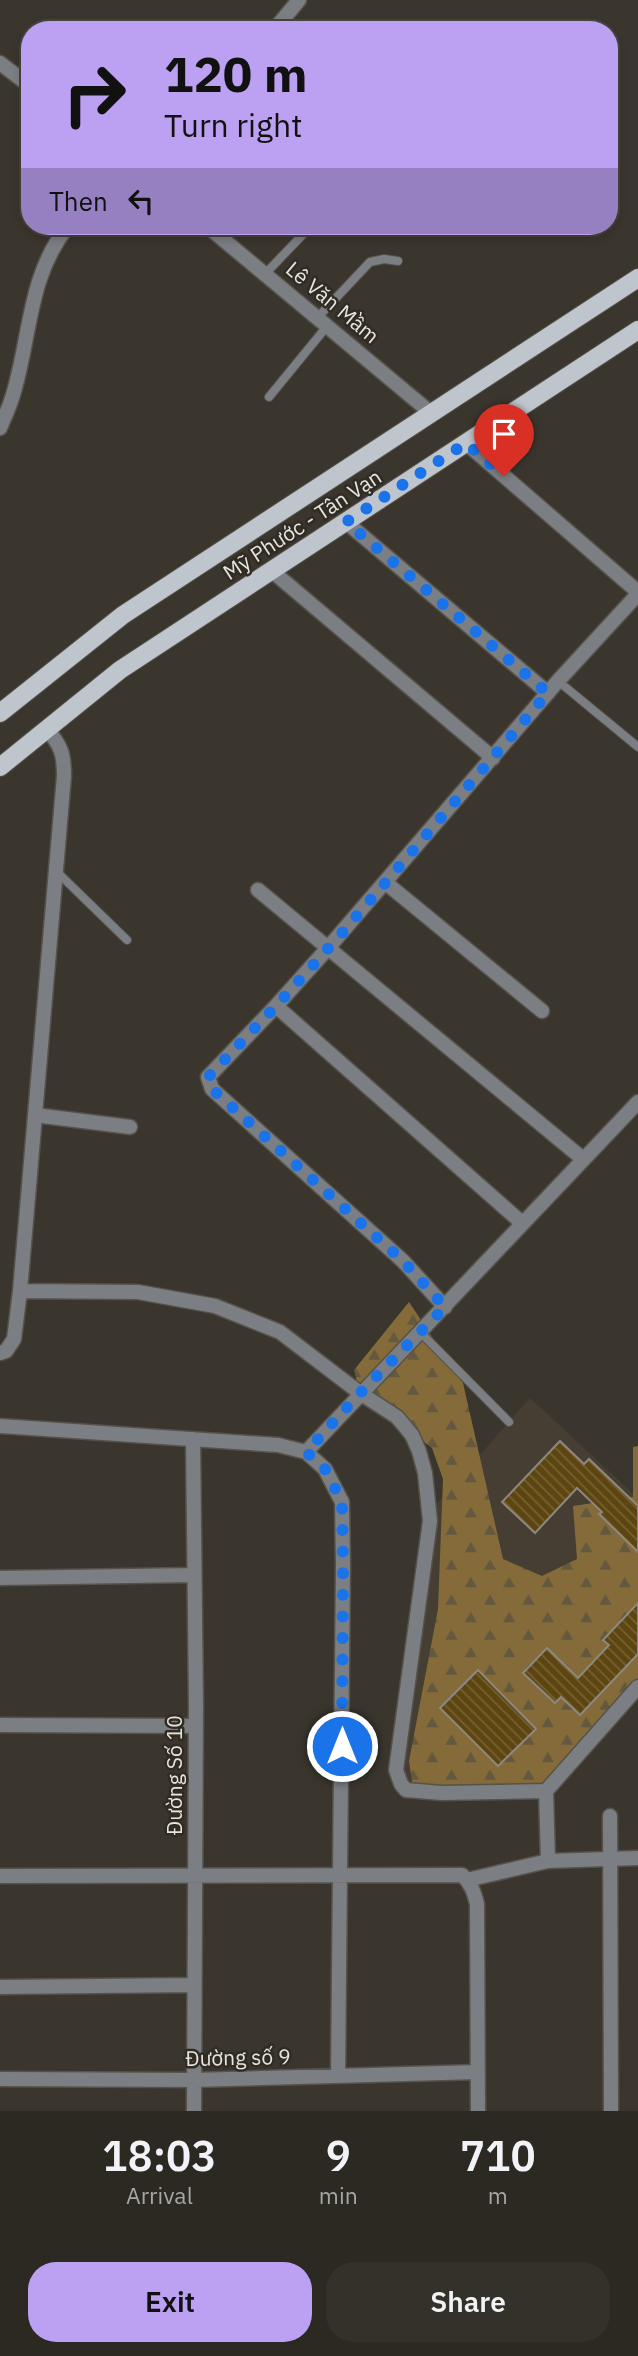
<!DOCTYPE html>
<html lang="en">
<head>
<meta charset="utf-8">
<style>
  :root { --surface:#2c2822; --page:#34302a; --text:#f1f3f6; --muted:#a6a6a5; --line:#484440; --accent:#bca0f2 }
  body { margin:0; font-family:"IBM Plex Sans",sans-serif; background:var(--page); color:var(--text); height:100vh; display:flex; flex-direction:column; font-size:26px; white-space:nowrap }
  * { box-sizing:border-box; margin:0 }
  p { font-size:23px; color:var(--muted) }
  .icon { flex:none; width:38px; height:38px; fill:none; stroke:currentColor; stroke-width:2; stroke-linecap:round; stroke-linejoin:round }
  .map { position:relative; height:2111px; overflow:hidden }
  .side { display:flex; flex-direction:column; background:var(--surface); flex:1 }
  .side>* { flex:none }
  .banner { position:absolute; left:21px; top:21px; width:597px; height:214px; border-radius:28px; box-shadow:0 4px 10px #0003,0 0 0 2px var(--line); background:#bca0f2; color:#111; overflow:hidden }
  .pin { position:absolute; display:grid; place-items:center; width:60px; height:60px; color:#fff; margin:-72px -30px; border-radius:50% 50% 50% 0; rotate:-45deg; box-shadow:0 0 7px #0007 }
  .pin .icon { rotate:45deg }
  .me { position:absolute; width:77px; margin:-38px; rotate:0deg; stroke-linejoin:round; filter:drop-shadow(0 0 5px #0008) }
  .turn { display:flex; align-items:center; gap:24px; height:147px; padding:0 28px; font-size:32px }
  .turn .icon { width:91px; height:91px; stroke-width:2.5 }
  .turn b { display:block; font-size:49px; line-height:60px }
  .then { display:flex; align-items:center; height:66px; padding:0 28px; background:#0003; gap:14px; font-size:26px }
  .eta { display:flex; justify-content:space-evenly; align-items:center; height:119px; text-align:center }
  .eta b { font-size:42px; font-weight:600; line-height:49px }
  .primary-button { display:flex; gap:14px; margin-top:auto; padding:14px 28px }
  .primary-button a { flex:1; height:80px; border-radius:28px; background:var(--accent); color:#111; font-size:28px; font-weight:600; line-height:80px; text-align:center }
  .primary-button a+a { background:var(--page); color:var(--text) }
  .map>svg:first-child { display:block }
  .built { fill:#463e32 }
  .forest { fill:url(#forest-firs) }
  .building { fill:url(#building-back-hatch); stroke:#8d887f; stroke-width:2 }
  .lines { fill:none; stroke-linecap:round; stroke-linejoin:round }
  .service-casing { stroke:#56524a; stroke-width:10 }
  .minor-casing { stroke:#56524a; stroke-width:17 }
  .primary-casing { stroke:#56524a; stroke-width:20 }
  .service { stroke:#7b7e82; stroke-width:8 }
  .minor { stroke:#7b7e82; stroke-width:14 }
  .primary { stroke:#bfc5cc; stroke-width:18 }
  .route { stroke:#1a73e8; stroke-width:12; stroke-dasharray:0 21.6 }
  .labels { text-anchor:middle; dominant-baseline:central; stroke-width:5; stroke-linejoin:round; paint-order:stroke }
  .street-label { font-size:21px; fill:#e7e4df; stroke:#302c24 }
</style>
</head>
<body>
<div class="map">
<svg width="638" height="2111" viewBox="0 0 638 2111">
  <defs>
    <pattern id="forest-firs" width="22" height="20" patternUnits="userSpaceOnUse" patternTransform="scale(1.75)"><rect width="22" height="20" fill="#846b39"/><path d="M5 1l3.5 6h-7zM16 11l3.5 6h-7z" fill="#64583e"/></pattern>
    <pattern id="building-back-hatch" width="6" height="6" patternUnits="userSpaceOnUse" patternTransform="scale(1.75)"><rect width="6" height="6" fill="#5d4510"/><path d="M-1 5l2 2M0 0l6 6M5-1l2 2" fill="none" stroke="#746032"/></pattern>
  </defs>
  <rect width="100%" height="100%" fill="#3a362e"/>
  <!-- built -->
  <path class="built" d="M 530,1398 L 638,1498 L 544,1772 L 409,1785 L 404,1776 L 436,1505 Z"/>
  <!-- forest -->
  <path class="forest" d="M 409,1302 L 463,1383 L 503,1559 L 542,1576 L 577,1559 L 573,1506 L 633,1497 L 633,1447 L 638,1446 L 638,1688 L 546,1791 L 414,1795 L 409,1761 L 438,1609 L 443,1479 L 432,1448 L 360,1393 L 354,1370 Z"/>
  <!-- building -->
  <path class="building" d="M 560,1441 L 584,1464 L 589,1459 L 638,1506 L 638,1552 L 599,1514 L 602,1512 L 577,1488 L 535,1533 L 502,1502 Z
    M 638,1603 L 638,1654 L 580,1715 L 561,1697 L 555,1703 L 523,1673 L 547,1648 L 578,1678 L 609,1645 L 603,1640 Z
    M 478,1670 L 536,1729 L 498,1766 L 440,1708 Z"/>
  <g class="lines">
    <defs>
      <path id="service" d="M 266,273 L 311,226
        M 318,317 L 370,262 L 384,259 L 398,261
        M 269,397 L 328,325
        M 558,681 L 638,747
        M 56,871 L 127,940
        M 420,1332 L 509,1422"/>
      <path id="minor" d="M 274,30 L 299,0
        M 0,63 L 30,86
        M 207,226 L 431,413
        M 0,428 C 4,418 9,408 12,398 C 31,339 27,277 68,226
        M 466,443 L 638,592
        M 346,522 L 548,693
        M 272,571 L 493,758
        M 386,883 L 542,1011
        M 258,890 L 583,1159
        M 276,1006 L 522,1223
        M 35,1115 L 130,1127
        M 20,1291 L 138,1292 L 215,1306 L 280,1332 L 360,1393 L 397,1417 L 412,1435 L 419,1451 L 425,1473 L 430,1521 L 396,1770 L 401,1784 L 406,1790 L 442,1793 L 546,1791
        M 445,1307 L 403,1261 L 212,1089 L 208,1077 L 276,1006 L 328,948 L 558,681 L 638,594
        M 0,1353 L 6,1351 L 14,1339 L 20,1291 L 64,776 C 64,753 61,746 47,729
        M 0,1426 L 278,1445 L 306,1452 L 325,1469 L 342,1502 L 343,1565 L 338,2076
        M 193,1439 L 196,1704 L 194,2111
        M 306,1452 L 638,1102
        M 0,1578 L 194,1575
        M 0,1725 L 196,1726
        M 610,1816 L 611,2111
        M 548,1861 L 546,1791 L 638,1687
        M 0,1876 L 462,1875 C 471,1883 474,1892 477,1904 L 478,2111
        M 467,1880 L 548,1861 L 638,1858
        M 0,1987 L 194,1985
        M 0,2079 L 194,2080 L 478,2072"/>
      <path id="primary" d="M 0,713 L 123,615 L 638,278
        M 0,767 L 120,670 L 638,330"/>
    </defs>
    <!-- service casing -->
    <use href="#service" class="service-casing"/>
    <!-- minor casing -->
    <use href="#minor" class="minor-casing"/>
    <!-- primary casing -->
    <use href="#primary" class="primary-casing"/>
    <!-- service -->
    <use href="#service" class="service"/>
    <!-- minor -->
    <use href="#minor" class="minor"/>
    <!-- primary -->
    <use href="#primary" class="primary"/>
  </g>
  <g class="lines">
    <!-- route -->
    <path class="route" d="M 342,1746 L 343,1564 L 342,1502 L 325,1469 L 306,1452 L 360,1393 L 445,1307 L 403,1261 L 212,1089 L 208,1077 L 276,1006 L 343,932 L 548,693 L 346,522 L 466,443 L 504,476"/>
  </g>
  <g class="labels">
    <!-- street labels -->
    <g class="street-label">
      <text transform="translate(333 302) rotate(40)">Lê Văn Mầm</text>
      <text transform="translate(302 524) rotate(-33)">Mỹ Phước - Tân Vạn</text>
      <text transform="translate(174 1775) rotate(-90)">Đường Số 10</text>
      <text transform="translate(238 2057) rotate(-1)">Đường số 9</text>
    </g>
  </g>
</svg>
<div class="pin" style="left:504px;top:476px;background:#d93025"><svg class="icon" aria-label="arrive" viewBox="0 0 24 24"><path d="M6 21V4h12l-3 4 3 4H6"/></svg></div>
<svg class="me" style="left:342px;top:1746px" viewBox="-20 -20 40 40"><circle r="17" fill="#1a73e8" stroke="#fff" stroke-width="3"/><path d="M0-11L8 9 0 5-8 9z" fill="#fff"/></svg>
<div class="banner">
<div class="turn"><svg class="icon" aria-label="right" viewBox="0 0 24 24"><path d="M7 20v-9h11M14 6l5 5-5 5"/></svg><div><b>120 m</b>Turn right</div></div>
<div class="then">Then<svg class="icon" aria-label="left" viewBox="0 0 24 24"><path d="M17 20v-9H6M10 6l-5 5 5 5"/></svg></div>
</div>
</div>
<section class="side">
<div class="eta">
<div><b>18:03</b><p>Arrival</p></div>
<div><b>9</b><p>min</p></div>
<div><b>710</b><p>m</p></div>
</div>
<div class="primary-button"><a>Exit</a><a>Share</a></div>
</section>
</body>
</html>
